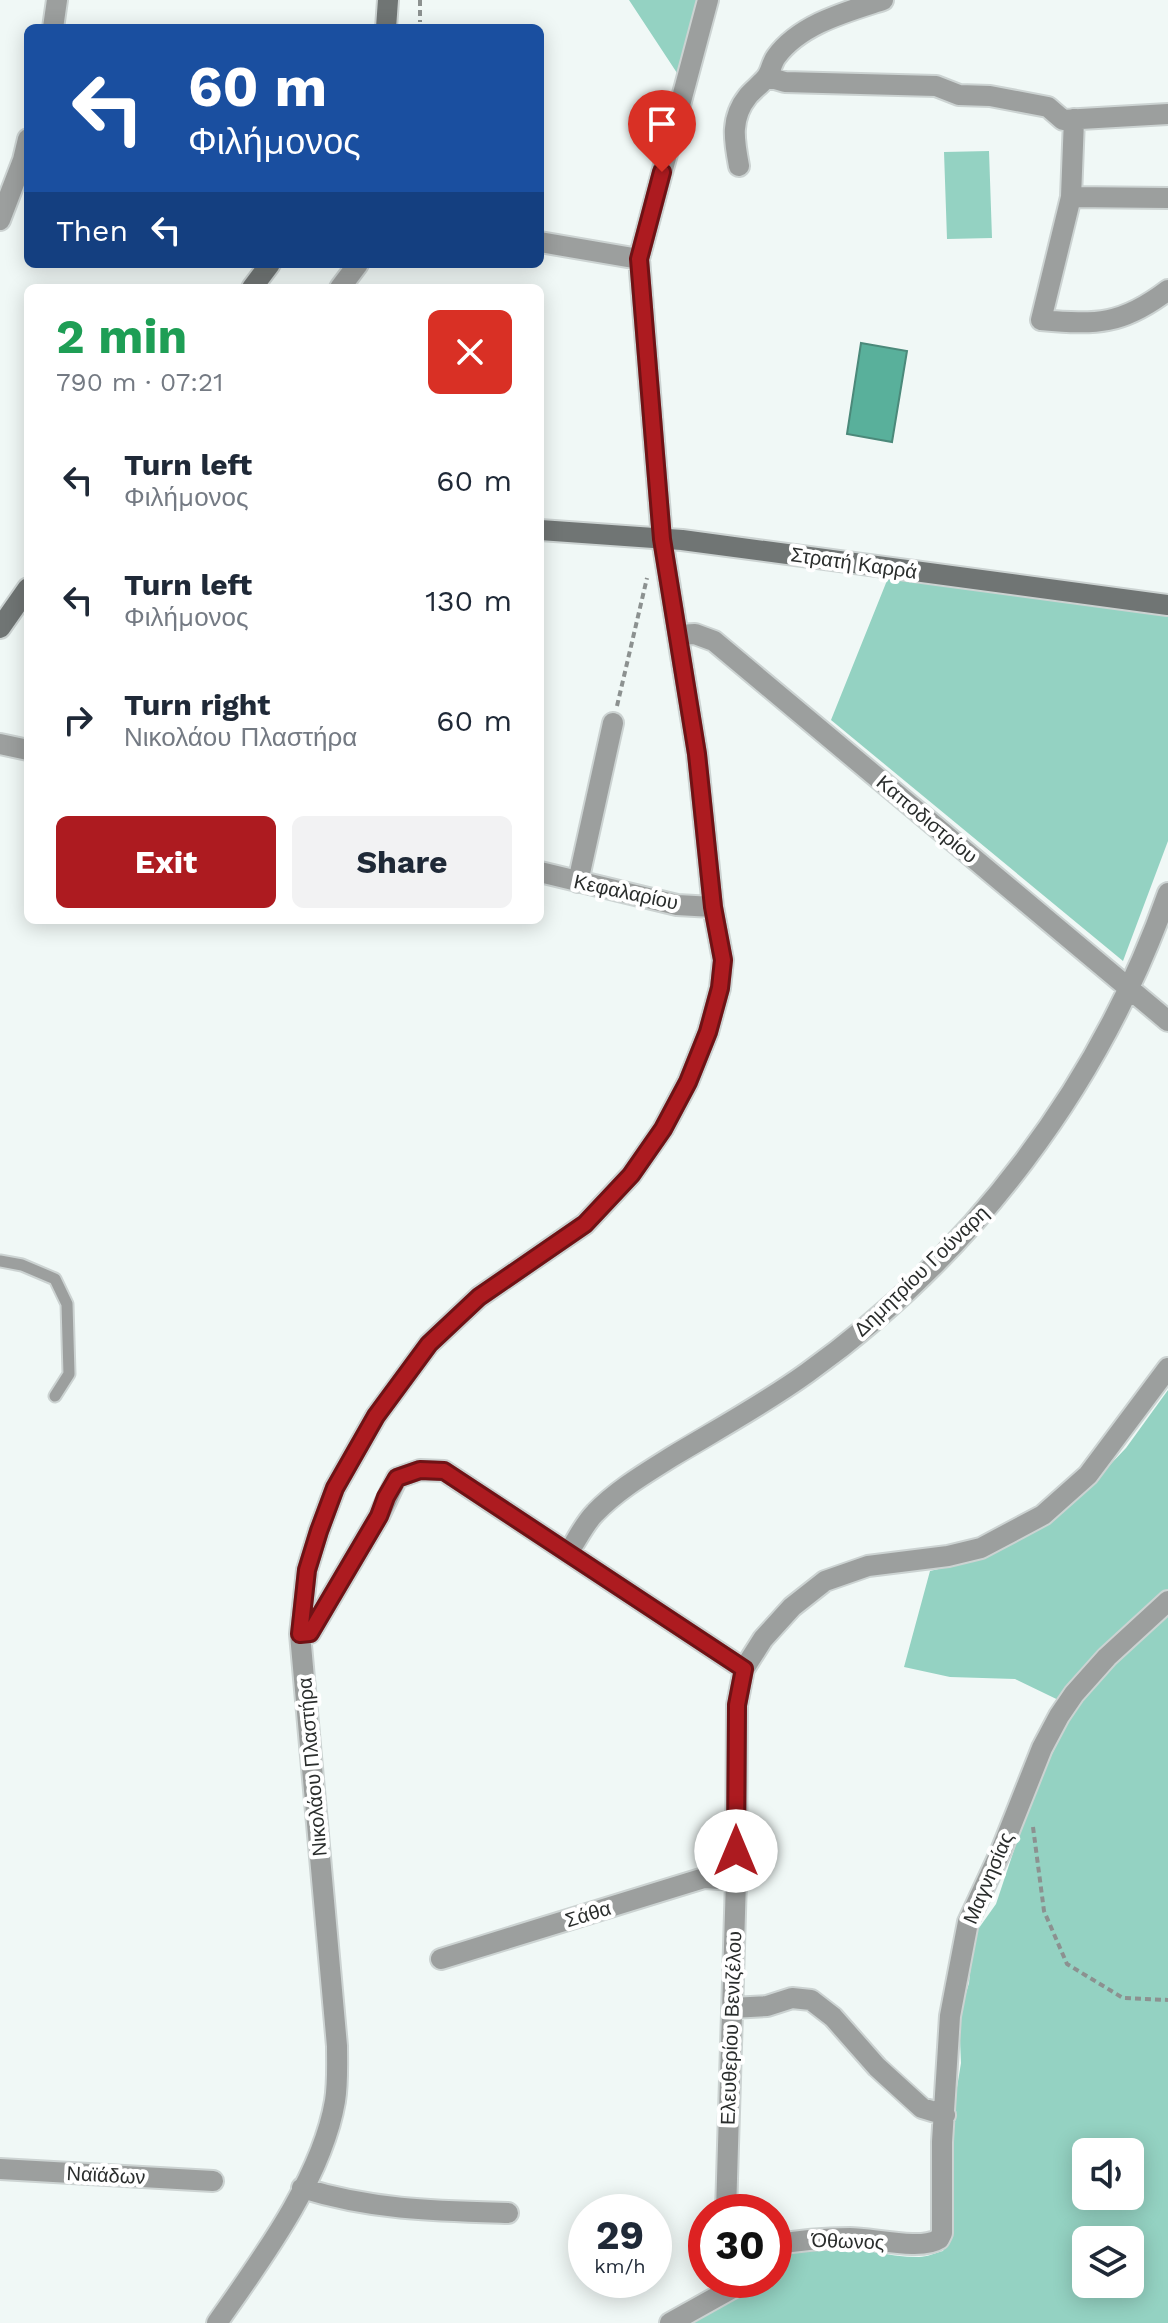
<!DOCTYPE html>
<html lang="en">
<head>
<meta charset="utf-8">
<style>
  :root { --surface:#fff; --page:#f2f2f3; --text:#1f2937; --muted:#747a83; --accent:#ad1b20 }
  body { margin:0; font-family:"Work Sans",sans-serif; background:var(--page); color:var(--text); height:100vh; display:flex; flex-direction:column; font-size:30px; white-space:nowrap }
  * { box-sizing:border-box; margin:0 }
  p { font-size:26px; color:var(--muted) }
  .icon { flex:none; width:44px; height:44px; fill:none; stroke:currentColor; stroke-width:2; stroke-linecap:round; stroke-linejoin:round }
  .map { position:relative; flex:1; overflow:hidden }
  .sheet { position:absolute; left:24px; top:284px; width:520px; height:640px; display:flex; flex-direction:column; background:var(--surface); border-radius:12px; box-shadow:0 4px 20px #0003 }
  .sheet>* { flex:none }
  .hud { position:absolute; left:24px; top:24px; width:520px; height:244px; border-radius:12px; box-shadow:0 4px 20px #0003; background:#1a4fa0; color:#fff; overflow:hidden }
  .tools { position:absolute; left:1072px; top:2138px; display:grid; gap:16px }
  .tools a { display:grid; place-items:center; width:72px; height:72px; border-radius:12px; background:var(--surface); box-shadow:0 4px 20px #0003; font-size:40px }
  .speed { position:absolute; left:568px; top:2194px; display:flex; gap:16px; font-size:40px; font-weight:700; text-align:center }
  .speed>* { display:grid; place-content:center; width:104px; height:104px; border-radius:50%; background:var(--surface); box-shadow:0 4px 20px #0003; line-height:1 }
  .speed small { font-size:20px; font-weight:400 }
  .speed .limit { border:12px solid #d22; background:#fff; color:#111 }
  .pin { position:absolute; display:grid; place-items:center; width:68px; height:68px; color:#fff; margin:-82px -34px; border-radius:50% 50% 50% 0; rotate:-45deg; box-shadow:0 0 8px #0007 }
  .pin .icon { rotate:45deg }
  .me { position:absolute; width:88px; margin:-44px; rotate:0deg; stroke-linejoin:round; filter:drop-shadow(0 0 6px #0008) }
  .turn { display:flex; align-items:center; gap:28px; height:168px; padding:0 32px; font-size:36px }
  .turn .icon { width:104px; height:104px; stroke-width:2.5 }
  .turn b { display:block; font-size:56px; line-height:68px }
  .then { display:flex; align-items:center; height:76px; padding:0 32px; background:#0003; gap:16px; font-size:30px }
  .round { display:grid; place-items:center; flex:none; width:84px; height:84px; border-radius:12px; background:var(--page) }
  .headline { display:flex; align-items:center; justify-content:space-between; height:136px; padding:0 32px }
  h1 { font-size:48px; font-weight:700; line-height:60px; color:#1e9e55 }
  .primary-button { display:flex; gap:16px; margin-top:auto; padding:16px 32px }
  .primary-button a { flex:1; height:92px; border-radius:12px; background:var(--accent); color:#fff; font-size:32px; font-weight:700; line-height:92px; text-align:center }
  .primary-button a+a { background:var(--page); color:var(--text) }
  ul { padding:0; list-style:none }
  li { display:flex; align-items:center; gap:24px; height:120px; padding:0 32px }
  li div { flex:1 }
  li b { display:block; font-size:30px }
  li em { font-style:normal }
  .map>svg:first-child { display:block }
  .green { fill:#94d2c2; fill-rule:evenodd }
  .water { fill:#59b09b; stroke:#4b897a; stroke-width:2 }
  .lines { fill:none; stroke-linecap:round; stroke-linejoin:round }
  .lane-casing { stroke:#ccd3d2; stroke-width:15 }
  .street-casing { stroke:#ccd3d2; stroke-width:24 }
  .secondary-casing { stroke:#ccd3d2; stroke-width:24 }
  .path { stroke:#8c9190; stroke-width:4; stroke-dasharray:6 4; stroke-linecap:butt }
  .lane { stroke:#9c9f9e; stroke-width:11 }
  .street { stroke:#9c9f9e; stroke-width:20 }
  .secondary { stroke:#707574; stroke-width:20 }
  .route-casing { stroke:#701215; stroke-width:20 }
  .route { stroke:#ad1b20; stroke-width:14 }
  .labels { text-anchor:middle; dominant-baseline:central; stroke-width:8; stroke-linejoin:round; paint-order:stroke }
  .street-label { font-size:20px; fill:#2a2d2c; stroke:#fff }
</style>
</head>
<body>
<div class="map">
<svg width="1168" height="2323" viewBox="0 0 1168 2323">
  <rect width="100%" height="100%" fill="#f0f8f6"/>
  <!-- green -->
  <path class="green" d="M 629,0 L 698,0 L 679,76 Z
    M 989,151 L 992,238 L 947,239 L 944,152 Z
    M 888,578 L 1168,614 L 1168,841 L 1123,961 L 831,720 Z
    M 1168,1390 L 1168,2323 L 684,2323 L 759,2280 L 774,2280 L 774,2257 C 817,2232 872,2257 919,2257 C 927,2257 935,2253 943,2251 L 950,2236 L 950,2130 L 961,2063 L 959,2017 L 969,1983 L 974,1935 L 996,1904 L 1034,1790 L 1075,1708 L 1015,1679 L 950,1677 L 904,1667 L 930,1571 L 986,1558 L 1031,1532 L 1084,1492 L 1126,1448 ZM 1086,2152 L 1130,2152 L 1130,2196 L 1086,2196 ZM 1086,2240 L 1130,2240 L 1130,2284 L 1086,2284 Z"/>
  <!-- water -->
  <path class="water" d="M 861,343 L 907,351 L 892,442 L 847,434 Z"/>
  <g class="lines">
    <defs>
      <path id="lane" d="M 0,1261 L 22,1265 L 55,1279 L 67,1304 L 69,1374 L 55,1396"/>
      <path id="street" d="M 53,28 L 57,0
        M 768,77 L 785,82 L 936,86 L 959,95 L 990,96 L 1048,107 L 1063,120 L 1168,114
        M 1074,119 L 1071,197 L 1041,320 C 1097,325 1122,325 1168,290
        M 739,166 C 734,140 730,118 748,96 C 753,90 760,85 765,79 C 771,73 771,64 776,57 C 800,24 846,12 883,0
        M 1071,197 L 1168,198
        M 0,220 L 23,160 L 28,139
        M 540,242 L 639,259
        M 340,288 L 358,264
        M 678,635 L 695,634 L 714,641 L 1168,1021
        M 0,744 L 28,750
        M 540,872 L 677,905 L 713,907
        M 578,882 L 613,723
        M 568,1553 C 577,1540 584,1524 595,1513 C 617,1490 646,1473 673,1456 C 718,1429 764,1404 807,1373 C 973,1254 1100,1086 1168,893
        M 300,1634 L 310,1633 L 379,1516 L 397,1478 L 420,1470 L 444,1471 L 744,1669
        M 441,1959 L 704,1878 L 736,1880
        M 732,2008 L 767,2006 L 792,1998 L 811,2000 L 833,2017 L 877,2067 L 922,2108 L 945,2115
        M 0,2169 L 213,2181
        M 302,2188 C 372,2210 436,2211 508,2213
        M 726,2212 L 736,1880 L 737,1705 L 744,1669 L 763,1639 L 792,1607 L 825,1581 L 868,1566 L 948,1556 L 981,1548 L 1043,1515 L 1088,1475 L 1168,1368
        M 774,2245 C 800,2240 824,2238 850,2238 C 873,2238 921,2251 939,2239 L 942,2233 L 942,2142 L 950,2016 L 968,1922 L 1001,1851 L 1042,1748 L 1059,1716 L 1074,1694 L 1107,1657 L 1168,1601
        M 217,2323 C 261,2260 322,2178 335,2101 C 338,2083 337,2064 337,2046 L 300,1634 L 307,1570 L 319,1531 L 335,1488 L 376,1416 L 429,1344 L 479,1297 L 585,1224 L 631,1175 L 663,1129 L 688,1082 L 708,1032 L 720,988 L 723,960 L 713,907 L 697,754 L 662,539 L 639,259 L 708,0
        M 670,2323 L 747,2280"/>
      <path id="secondary" d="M 386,28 L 388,0
        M 252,288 L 270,264
        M 540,530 L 682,540 L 1168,605
        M 0,628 L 28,588"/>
    </defs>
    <!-- lane casing -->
    <use href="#lane" class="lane-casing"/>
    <!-- street casing -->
    <use href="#street" class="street-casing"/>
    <!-- secondary casing -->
    <use href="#secondary" class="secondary-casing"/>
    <!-- path -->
    <path class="path" d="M 420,0 L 420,22
      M 617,706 L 647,578
      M 1033,1827 L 1044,1911 L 1067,1964 L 1123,1998 L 1168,2000"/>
    <!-- lane -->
    <use href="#lane" class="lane"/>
    <!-- street -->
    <use href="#street" class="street"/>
    <!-- secondary -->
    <use href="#secondary" class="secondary"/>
  </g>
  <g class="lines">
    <defs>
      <path id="route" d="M 662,172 L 639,259 L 662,539 L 697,754 L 713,907 L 723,960 L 720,988 L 708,1032 L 688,1082 L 663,1129 L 631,1175 L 585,1224 L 479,1297 L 429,1344 L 376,1416 L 335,1488 L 319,1531 L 307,1570 L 300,1634 L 310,1633 L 379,1516 L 386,1497 L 397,1478 L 420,1470 L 444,1471 L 744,1669 L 737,1705 L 736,1851"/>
    </defs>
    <!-- route casing -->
    <use href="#route" class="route-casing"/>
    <!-- route -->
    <use href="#route" class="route"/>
  </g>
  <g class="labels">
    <!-- street labels -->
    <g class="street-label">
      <text transform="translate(854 563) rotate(8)">Στρατή Καρρά</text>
      <text transform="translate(927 819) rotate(40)">Καποδιστρίου</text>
      <text transform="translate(626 892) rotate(12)">Κεφαλαρίου</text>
      <text transform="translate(921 1271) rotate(-44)">Δημητρίου Γούναρη</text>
      <text transform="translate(312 1767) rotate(-95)">Νικολάου Πλαστήρα</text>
      <text transform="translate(988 1878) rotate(-67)">Μαγνησίας</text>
      <text transform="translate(588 1914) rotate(-17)">Σάθα</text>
      <text transform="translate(731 2028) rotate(-88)">Ελευθερίου Βενιζέλου</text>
      <text transform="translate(106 2175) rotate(3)">Ναϊάδων</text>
      <text transform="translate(848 2241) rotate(2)">Όθωνος</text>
    </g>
  </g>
</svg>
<div class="tools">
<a><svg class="icon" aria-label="sound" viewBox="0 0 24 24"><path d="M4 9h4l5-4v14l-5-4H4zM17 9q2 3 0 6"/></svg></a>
<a><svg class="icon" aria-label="layers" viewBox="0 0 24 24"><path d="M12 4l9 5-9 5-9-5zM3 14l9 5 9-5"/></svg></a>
</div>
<div class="speed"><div>29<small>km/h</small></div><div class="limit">30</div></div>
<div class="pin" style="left:662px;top:172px;background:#d93025"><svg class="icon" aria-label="arrive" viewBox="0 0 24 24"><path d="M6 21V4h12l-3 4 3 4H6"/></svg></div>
<svg class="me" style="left:736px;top:1851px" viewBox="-20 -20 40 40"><circle r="19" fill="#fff"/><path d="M0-13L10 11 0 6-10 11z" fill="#ad1b20"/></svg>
<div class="hud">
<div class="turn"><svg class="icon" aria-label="left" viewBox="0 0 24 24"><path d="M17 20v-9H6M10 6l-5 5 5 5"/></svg><div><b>60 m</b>Φιλήμονος</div></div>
<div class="then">Then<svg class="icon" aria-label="left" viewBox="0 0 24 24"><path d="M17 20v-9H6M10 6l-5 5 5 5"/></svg></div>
</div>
<section class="sheet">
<div class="headline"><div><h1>2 min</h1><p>790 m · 07:21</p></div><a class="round" style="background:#d93025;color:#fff"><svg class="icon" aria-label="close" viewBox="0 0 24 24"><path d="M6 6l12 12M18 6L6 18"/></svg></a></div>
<ul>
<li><svg class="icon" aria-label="left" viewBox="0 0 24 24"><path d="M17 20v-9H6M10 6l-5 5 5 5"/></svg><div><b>Turn left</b><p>Φιλήμονος</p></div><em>60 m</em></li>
<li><svg class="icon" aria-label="left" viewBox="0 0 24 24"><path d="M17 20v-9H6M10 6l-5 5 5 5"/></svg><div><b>Turn left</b><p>Φιλήμονος</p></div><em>130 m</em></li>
<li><svg class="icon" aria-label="right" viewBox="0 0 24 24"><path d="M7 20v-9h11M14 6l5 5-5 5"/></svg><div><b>Turn right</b><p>Νικολάου Πλαστήρα</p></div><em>60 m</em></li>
</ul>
<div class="primary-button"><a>Exit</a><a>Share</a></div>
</section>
</div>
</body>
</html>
